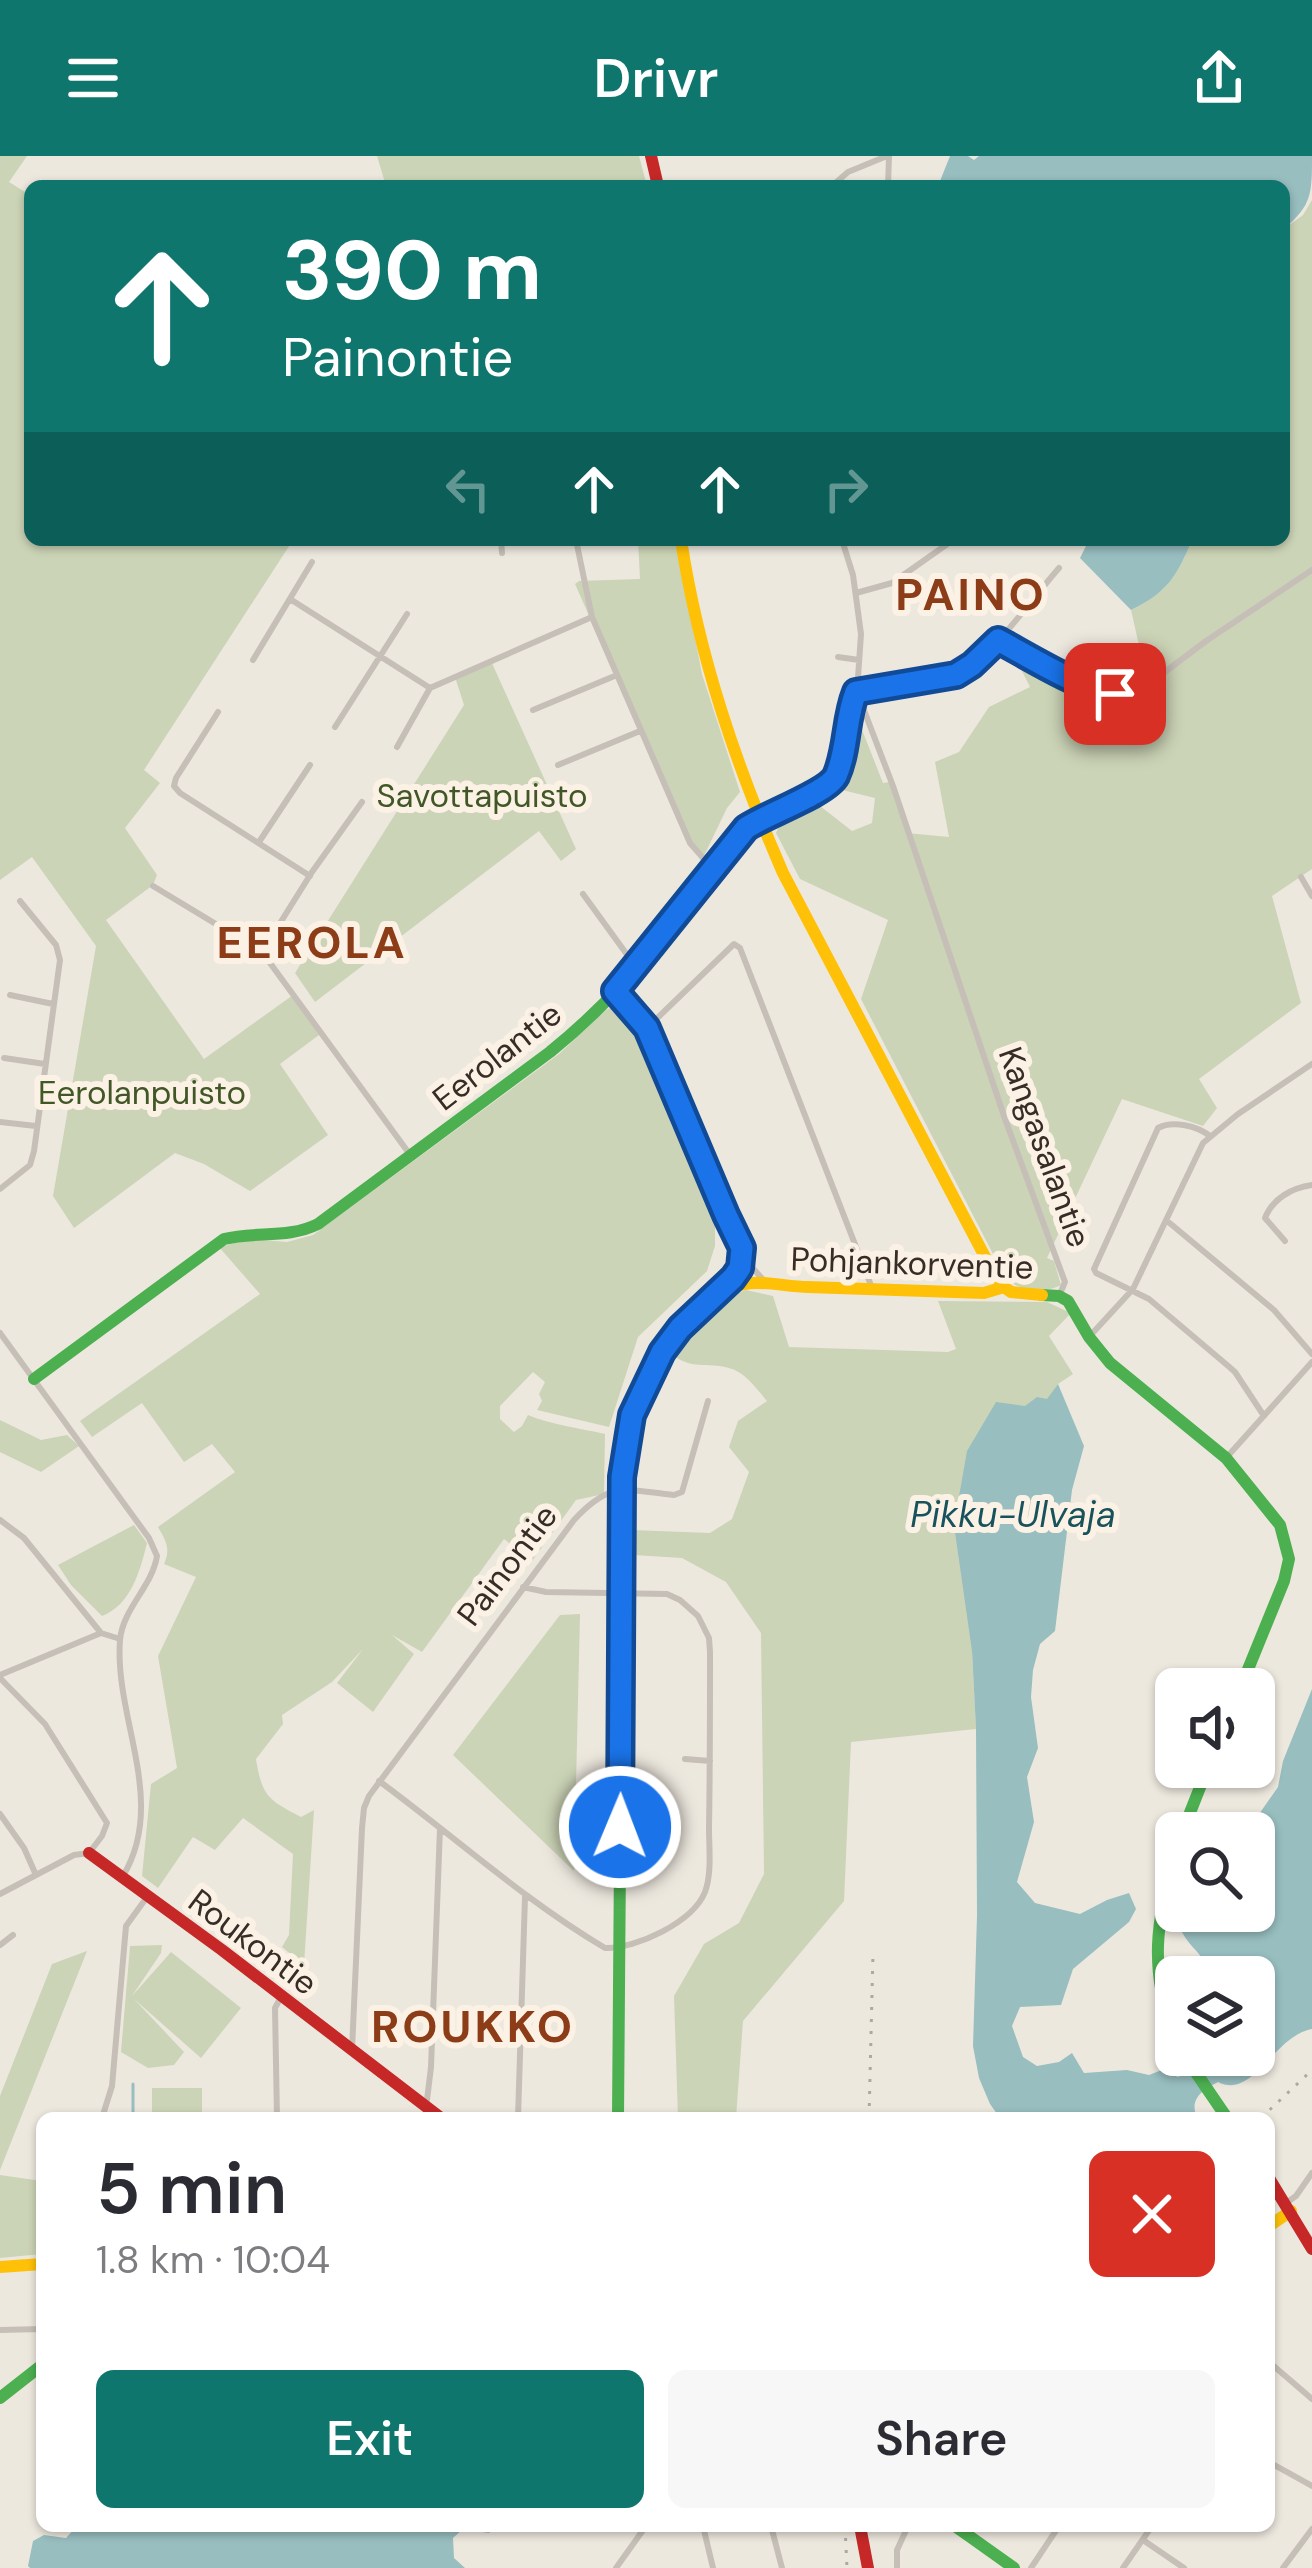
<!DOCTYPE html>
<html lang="en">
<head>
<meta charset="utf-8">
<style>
  :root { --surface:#fff; --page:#f7f7f7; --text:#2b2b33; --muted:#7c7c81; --accent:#0f766e }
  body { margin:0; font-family:"DM Sans",sans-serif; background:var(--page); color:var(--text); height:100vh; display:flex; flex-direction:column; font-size:45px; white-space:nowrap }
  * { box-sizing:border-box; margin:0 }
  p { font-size:39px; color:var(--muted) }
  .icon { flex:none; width:66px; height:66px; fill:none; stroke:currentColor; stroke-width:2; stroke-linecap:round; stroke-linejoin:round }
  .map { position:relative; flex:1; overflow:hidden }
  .drawer { position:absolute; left:36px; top:1956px; width:1239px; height:420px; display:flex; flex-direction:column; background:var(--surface); border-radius:18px; box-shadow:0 3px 9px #0004 }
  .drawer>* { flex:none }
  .banner { position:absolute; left:24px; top:24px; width:1266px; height:366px; border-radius:18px; box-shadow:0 3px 9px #0004; background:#0f766e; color:#fff; overflow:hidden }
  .tools { position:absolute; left:1155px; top:1512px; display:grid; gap:24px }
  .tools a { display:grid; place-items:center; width:120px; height:120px; border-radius:18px; background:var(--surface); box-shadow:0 3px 9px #0004; font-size:60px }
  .pin { position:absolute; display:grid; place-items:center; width:102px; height:102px; color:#fff; margin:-51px; border-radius:24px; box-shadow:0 6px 18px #0006 }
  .me { position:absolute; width:132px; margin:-66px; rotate:1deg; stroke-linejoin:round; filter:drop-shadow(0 0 9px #0008) }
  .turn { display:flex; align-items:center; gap:42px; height:252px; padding:0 60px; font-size:54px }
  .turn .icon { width:156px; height:156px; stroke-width:2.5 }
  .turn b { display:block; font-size:84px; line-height:102px }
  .lanes { display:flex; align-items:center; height:114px; padding:0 60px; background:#0003; justify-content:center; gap:60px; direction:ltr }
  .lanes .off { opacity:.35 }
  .round { display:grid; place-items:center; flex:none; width:126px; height:126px; border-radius:18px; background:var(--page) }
  .overview { display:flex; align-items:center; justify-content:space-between; height:204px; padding:0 60px }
  h1 { font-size:72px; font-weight:600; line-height:90px }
  .primary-button { display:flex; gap:24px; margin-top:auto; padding:24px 60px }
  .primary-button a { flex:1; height:138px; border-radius:18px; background:var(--accent); color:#fff; font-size:48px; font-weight:600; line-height:138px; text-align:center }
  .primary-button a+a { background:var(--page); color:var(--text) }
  header { display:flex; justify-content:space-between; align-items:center; height:156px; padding:0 60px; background:var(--accent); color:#fff; font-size:54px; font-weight:600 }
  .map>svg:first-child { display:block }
  .green { fill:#ccd4b7 }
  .water { fill:#98bec0 }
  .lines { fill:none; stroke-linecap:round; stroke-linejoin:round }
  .stream { stroke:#98bec0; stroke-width:3 }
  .street { stroke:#c6bfb7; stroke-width:6 }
  .fast { stroke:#4caf50; stroke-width:12 }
  .slow { stroke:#ffc107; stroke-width:12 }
  .jam { stroke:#c62828; stroke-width:12 }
  .rail { stroke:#ada8a2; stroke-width:3; stroke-dasharray:3 9; stroke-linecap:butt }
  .route-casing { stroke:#114b97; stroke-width:30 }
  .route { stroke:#1a73e8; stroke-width:21 }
  .labels { text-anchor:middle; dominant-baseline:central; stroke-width:12; stroke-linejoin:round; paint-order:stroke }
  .park-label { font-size:33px; fill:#425727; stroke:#fbf2e5 }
  .street-label { font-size:33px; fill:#372c26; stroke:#fbf2e5 }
  .water-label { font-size:36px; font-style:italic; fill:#18525c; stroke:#fbf2e5 }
  .district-label { font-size:45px; font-weight:bold; letter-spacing:3px; fill:#8d3c18; stroke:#fbf2e5 }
</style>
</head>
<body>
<header><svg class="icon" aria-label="menu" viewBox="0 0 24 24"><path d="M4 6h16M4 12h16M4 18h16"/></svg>Drivr<svg class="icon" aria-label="share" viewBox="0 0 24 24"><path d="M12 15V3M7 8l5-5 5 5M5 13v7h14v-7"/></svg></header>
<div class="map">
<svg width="1312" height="2412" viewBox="0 0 1312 2412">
  <rect width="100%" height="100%" fill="#ede8de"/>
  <!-- green -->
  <path class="green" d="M 0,0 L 27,0 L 9,26 L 30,39 L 30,384 L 293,384 L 144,614 L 160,627 L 125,672 L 157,719 L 153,729 L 106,764 L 204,903 L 293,839 L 319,879 L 280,908 L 328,979 L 250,1035 L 204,1008 L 175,997 L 74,1072 L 53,1040 L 96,790 L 32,701 L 0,724 Z
    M 377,0 L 639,0 L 647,30 L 386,30 Z
    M 1312,44 L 1312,713 L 1272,740 L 1301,847 L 1199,923 L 1217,952 L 1203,970 L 1122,943 L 1047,1102 L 1054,1105 L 1061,1129 C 1045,1138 1018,1136 1005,1121 L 861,843 L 888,764 L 800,723 L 776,677 L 783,661 L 815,646 L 852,675 L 872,667 L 875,642 L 838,633 L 857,561 L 883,627 L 889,626 L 907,677 L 949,681 L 935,606 L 959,596 L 989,551 L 1030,531 L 1012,495 L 1035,508 L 1115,538 L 1141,498 L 1131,454 C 1167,437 1177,420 1192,384 L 1284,384 L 1284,73 L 1303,59 Z
    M 638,384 L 676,384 L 702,518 L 740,636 L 727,652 L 702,704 L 690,687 L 575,428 L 579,425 L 640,423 Z
    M 491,505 L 576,693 L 561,705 L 539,675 L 315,846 L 295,817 L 464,549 L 455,521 Z
    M 614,850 L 623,853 L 648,895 L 671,968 L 715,1064 L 715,1090 L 707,1115 L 638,1181 L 609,1271 L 537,1254 L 542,1245 L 539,1238 L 545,1226 L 533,1216 L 500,1250 L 500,1263 L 514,1276 L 522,1270 L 528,1259 C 552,1269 579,1272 605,1278 L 604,1338 L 576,1344 L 532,1405 L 504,1383 L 422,1496 L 392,1479 L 414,1498 L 373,1556 L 337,1527 L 363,1493 L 332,1526 L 282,1559 L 283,1568 L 256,1603 C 262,1641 269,1644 301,1661 L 314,1654 L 304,1809 L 282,1791 L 289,1779 L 293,1698 L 243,1662 L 215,1694 L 193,1681 L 158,1732 L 142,1720 L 151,1628 L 177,1612 L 158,1500 L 196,1421 L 164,1408 C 171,1393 166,1385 158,1371 L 235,1316 L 212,1288 L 184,1306 L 142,1247 L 92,1281 L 80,1265 L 260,1138 L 219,1091 L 251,1083 L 287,1086 L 313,1079 L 559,898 L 606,854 Z
    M 746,1134 L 773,1140 L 789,1191 L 948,1196 L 956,1193 L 938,1145 L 1047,1146 L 1071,1157 L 1049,1180 L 1073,1218 L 1058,1228 L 1047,1244 L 972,1495 L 976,1573 L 851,1586 L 844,1745 L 743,1865 L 736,1962 L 678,1962 L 674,1840 L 704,1788 L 739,1767 L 764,1718 L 761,1477 L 726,1426 L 682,1402 L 633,1399 L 632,1374 L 710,1377 L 732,1363 L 749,1316 L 729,1291 L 738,1265 L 767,1245 C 757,1233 745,1216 729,1212 C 707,1206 690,1214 672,1198 L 727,1141 Z
    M 0,1264 L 41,1284 L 67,1279 L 79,1290 L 41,1316 L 0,1296 Z
    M 134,1369 L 147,1387 C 140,1415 131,1449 102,1460 L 71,1429 L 58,1409 Z
    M 580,1458 L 574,1715 L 453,1599 L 560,1459 Z
    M 162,1789 L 161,1797 L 132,1840 L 171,1796 L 241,1852 L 201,1902 L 134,1843 L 184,1896 L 174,1909 L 148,1912 L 121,1896 L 130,1790 Z
    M 87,1795 L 0,2014 L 0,1940 L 52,1808 Z
    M 152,1932 L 202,1932 L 202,1962 L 152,1962 Z
    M 0,2019 L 42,2025 L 42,2098 L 0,2102 Z"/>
  <!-- water -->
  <path class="water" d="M 950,0 L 968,0 L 974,4 L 979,0 L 1312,0 C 1312,38 1312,49 1284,73 L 1284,30 L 938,30 Z
    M 1089,384 L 1192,384 C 1177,420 1167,437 1131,454 L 1080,402 Z
    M 1058,1228 L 1084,1290 L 1072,1334 L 1055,1475 L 1040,1488 L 1033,1514 L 1031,1541 L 1038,1592 L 1027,1621 L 1034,1666 L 1017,1726 L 1035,1747 L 1080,1758 L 1107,1744 L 1129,1737 L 1136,1753 L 1129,1766 L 1073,1813 L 1061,1849 L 1020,1851 L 1012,1870 L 1023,1901 L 1037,1910 L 1059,1906 L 1072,1897 L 1084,1917 L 1127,1914 L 1149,1919 L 1172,1910 L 1177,1921 L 1196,1916 L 1210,1899 L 1254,1899 L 1254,1821 L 1210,1821 C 1206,1793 1176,1788 1178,1755 L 1254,1755 L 1254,1677 L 1242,1677 L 1257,1661 L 1278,1631 L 1283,1605 L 1312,1533 L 1312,1873 C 1273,1880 1254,1944 1218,1926 C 1202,1934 1189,1943 1197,1962 L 1000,1962 L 990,1948 L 979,1922 L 973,1890 L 977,1760 L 976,1573 L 972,1495 L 954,1369 L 967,1295 L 996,1246 L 1025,1250 L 1037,1241 L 1047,1243 Z
    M 77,2370 L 493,2370 L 489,2377 L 463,2373 L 453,2382 L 454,2402 L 465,2412 L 30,2412 L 28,2410 L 33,2385 L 44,2379 L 66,2382 Z"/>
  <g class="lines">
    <!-- stream -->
    <path class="stream" d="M 133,1928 L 133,1962"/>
    <!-- street -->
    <path class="street" d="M 832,30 L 848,16 L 887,0
      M 888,30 L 889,0
      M 501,384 L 502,397
      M 576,384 L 592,461 L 690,687 L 710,710
      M 842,384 L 853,419 L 861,478 L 857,536 L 893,630 L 1005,963 L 1065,1126 L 1059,1140
      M 856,437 L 892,427 L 953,384
      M 290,443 L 430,532
      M 998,484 L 1107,538 L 1130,538 L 1141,534 L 1206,485 L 1312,414
      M 838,501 L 859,504
      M 253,504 L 312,406
      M 533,554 L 617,519
      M 218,556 L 176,622 L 174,630 L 180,637 L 310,720
      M 335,571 L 407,458
      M 397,591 L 430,532 L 592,461
      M 558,609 L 640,575
      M 759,663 L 813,639 L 835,623 L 849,553 L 857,536 C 883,531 940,526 960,517 C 991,502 1035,439 1059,412
      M 259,686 L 310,609
      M 1301,721 L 1312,740
      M 153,730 L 262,796 L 411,1000
      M 583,738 L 636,811
      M 262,796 L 312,716 L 362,646
      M 615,835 L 647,872 L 726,1059 L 750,1109 L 765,1126
      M 10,839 L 53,848
      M 647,872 L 734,788 L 740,792 L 872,1132
      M 4,902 L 45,908
      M 0,966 L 36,970
      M 1210,980 C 1197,970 1173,964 1158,972 L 1094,1113 L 1096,1117 L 1149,1143 L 1227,1209 L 1235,1216 L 1264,1260
      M 0,1033 L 30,1009 L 34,995 L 60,804 L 56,789 L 20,745
      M 1166,1064 L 1274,1154 L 1312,1198
      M 1285,1085 L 1265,1062 C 1273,1042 1292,1032 1312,1029
      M 0,1177 L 149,1382 L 157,1400 C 152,1431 123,1452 120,1484 C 114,1562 168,1645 123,1720
      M 1089,1181 L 1133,1133 L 1203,987 L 1238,958 L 1312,908
      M 1226,1302 L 1312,1206
      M 0,1364 L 24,1382 L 101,1477 L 120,1483
      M 0,1519 L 101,1477
      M 0,1522 L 45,1568 L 107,1667 L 102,1680 L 89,1697 L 74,1699 L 0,1738
      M 685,1603 L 710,1605
      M 379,1625 C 455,1681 524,1744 605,1792 C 636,1793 693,1766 705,1736 C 712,1717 709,1692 709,1672 C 710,1613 710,1554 710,1496 L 709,1482 L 698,1460 L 680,1444 L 667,1438 L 546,1436 L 523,1431
      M 0,1658 L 24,1692 L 36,1719
      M 0,1789 L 13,1779
      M 352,1894 L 362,1672 L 364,1652 L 369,1640 L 574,1364 C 611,1324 625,1334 674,1339 L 682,1336 L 708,1245
      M 424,1949 L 427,1944 L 431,1911 L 440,1672
      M 102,1962 L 112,1930 L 126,1770 L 147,1741
      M 277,1962 L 275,1852 L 281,1841
      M 518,1962 L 525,1741
      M 1286,2047 L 1296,2040 L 1312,2017
      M 0,2174 L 42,2173
      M 1269,2206 L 1312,2243
      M 1269,2306 L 1312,2330
      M 703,2370 L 713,2412
      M 771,2370 L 782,2412
      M 1143,2384 L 1184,2412
      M 616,2412 L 646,2370
      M 897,2412 L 897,2394 L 908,2370
      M 1031,2412 L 1059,2370
      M 1123,2412 L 1152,2370
      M 1283,2412 L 1312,2373"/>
    <!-- fast -->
    <path class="fast" d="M 723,1134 L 740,1112 L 743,1092
      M 1042,1139 L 1059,1140 L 1068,1145 L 1089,1181 L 1110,1207 L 1226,1302 L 1280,1369 L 1289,1403 L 1284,1425 L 1240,1533
      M 34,1223 L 224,1083 C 256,1075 288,1083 318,1068 L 550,896 C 592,862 630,823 662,780 C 693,739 719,696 759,663
      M 1182,1677 L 1208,1611
      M 1176,1694 C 1156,1764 1148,1815 1176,1884
      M 1184,1899 L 1227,1962
      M 618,1962 L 623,1311
      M 0,2242 L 42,2209
      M 955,2370 L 1014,2412"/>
    <!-- slow -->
    <path class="slow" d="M 681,384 C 699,501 736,609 783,717 L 993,1116 L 1004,1131
      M 623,1311 C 625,1293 627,1274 633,1257 C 649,1211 692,1138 744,1128 C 764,1124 787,1131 808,1131 C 867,1133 925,1135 984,1137 L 1004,1131 L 1011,1136 L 1042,1139
      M 1269,2070 L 1291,2055
      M 0,2111 L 42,2108"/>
    <!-- jam -->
    <path class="jam" d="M 651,0 L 658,30
      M 89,1697 L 222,1794 L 441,1962
      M 1269,2022 L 1312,2093
      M 860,2370 L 868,2412"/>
    <!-- rail -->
    <path class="rail" d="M 869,1962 L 873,1797
      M 1261,1962 L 1312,1914
      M 845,2370 L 847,2412"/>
  </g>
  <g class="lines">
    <defs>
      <path id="route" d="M 620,1671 L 622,1321 L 632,1259 L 662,1196 L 680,1172 L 733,1122 L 740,1112 L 742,1092 L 726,1059 L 647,872 L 615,835 L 746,672 C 767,658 827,637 836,620 C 848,593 845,563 856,536 L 956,519 L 972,509 L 998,484 C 1028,500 1084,535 1115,538"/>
    </defs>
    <!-- route casing -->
    <use href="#route" class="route-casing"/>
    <!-- route -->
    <use href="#route" class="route"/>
  </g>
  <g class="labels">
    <!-- park labels -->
    <g class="park-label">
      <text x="482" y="639">Savottapuisto</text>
      <text x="142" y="936">Eerolanpuisto</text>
    </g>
    <!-- street labels -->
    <g class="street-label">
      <text transform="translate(497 900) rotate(-38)">Eerolantie</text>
      <text transform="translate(1045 991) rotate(70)">Kangasalantie</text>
      <text transform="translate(912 1107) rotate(2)">Pohjankorventie</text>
      <text transform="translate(507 1409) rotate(-53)">Painontie</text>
      <text transform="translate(253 1786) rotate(37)">Roukontie</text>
    </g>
    <!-- water labels -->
    <g class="water-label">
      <text x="1013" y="1358">Pikku-Ulvaja</text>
    </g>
    <!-- district labels -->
    <g class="district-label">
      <text x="971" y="438">PAINO</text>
      <text x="312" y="786">EEROLA</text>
      <text x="473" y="1870">ROUKKO</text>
    </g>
  </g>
</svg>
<div class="tools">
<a><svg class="icon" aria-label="sound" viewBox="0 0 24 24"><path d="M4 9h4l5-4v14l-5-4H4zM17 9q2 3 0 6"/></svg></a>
<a><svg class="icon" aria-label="search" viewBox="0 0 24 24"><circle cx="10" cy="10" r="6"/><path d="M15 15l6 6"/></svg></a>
<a><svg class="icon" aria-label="layers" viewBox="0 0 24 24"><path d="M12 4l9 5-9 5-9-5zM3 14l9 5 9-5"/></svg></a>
</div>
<div class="pin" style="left:1115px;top:538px;background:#d93025"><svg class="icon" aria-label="arrive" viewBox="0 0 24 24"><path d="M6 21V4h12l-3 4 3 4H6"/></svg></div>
<svg class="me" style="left:620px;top:1671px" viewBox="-20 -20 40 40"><circle r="17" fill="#1a73e8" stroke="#fff" stroke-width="3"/><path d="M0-11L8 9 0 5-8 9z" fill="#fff"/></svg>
<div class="banner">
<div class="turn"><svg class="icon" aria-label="ahead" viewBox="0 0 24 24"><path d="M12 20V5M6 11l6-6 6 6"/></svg><div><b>390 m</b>Painontie</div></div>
<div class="lanes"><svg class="icon off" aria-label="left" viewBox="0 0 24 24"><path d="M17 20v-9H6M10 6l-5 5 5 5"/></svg><svg class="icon" aria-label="ahead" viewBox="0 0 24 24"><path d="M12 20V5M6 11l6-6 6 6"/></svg><svg class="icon" aria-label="ahead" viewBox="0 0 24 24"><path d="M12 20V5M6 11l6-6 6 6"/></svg><svg class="icon off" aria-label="right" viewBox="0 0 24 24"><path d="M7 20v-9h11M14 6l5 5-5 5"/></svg></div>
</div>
<section class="drawer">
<div class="overview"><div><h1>5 min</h1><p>1.8 km · 10:04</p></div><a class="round" style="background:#d93025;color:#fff"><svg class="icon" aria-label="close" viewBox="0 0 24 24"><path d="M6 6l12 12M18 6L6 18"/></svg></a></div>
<div class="primary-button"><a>Exit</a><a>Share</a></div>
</section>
</div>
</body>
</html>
